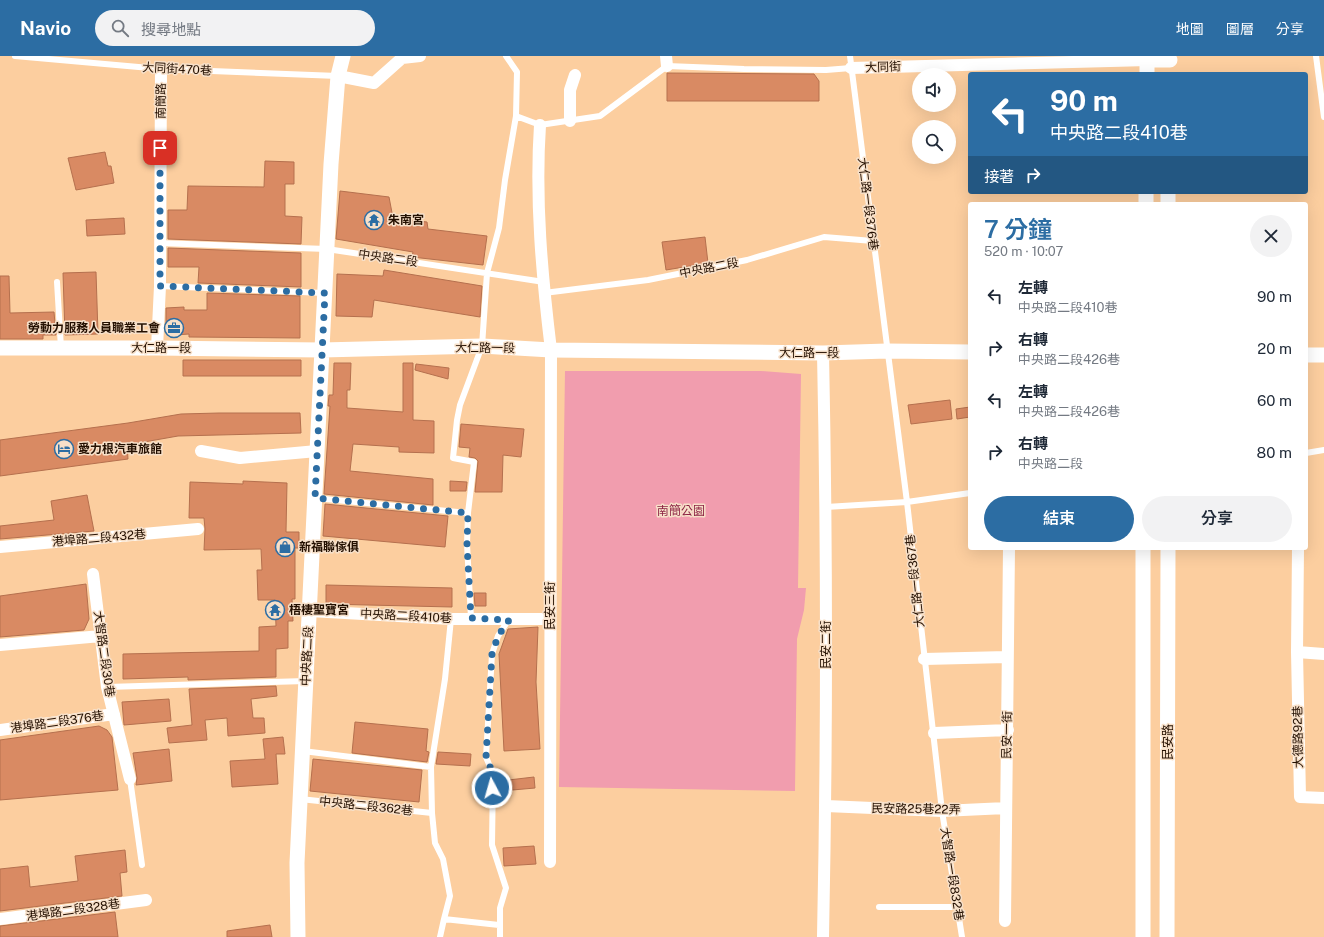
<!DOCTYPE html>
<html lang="zh-TW">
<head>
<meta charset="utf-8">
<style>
  :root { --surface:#fff; --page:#f2f2f3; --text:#1f2937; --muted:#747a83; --accent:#2c6da3 }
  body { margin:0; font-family:"Public Sans","Noto Sans TC",sans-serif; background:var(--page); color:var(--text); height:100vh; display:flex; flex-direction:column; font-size:15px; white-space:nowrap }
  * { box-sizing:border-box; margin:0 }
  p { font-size:13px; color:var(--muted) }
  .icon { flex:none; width:22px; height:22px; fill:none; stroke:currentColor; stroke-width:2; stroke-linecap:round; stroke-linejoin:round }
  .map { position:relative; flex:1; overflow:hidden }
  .details { position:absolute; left:968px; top:146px; width:340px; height:348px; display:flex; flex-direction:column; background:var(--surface); border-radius:4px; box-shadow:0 4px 16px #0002 }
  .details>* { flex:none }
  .top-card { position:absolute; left:968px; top:16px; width:340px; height:122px; border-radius:4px; box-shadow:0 4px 16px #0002; background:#2c6da3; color:#fff; overflow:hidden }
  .buttons { position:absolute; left:912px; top:12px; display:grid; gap:8px }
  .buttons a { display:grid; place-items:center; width:44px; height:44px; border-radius:50%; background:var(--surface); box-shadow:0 4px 16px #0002; font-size:20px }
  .pin { position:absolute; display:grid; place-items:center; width:34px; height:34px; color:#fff; margin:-17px; border-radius:8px; box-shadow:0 2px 6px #0006 }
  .me { position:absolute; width:44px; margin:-22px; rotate:354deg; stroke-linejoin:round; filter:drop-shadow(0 0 3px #0008) }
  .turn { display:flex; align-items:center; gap:14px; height:84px; padding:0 16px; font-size:18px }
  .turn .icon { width:52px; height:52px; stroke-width:2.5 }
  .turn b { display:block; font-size:28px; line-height:34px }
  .then { display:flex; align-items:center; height:38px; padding:0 16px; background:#0003; gap:8px; font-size:15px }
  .round { display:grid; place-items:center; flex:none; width:42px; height:42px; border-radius:21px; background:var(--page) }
  .overview { display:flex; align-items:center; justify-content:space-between; height:68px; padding:0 16px }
  h1 { font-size:24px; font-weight:600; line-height:30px; color:var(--accent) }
  .button { display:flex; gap:8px; margin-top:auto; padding:8px 16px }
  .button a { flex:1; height:46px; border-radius:24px; background:var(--accent); color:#fff; font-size:16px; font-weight:600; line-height:46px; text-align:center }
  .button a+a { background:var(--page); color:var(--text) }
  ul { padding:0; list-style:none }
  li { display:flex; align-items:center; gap:12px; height:52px; padding:0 16px }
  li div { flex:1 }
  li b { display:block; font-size:15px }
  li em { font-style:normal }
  header { display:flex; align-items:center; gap:24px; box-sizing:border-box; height:56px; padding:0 20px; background:var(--accent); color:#fff }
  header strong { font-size:19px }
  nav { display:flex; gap:22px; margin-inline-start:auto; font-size:14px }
  .search { width:280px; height:36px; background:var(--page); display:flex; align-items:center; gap:10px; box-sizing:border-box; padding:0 14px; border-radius:22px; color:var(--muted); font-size:15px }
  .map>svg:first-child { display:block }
  .green { fill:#f19dae }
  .building { fill:#d98a63; stroke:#b5704e }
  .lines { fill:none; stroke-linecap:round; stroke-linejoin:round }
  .service { stroke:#fff; stroke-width:6 }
  .minor { stroke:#fff; stroke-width:12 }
  .tertiary { stroke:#fff; stroke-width:15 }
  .route { stroke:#2c6da3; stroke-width:7; stroke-dasharray:0 12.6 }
  .labels { text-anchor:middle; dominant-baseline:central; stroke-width:3; stroke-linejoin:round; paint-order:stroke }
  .street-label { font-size:12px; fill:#230f00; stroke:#f7e0c9 }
  .poi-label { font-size:12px; font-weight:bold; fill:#230f00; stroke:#f7e0c9; text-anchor:start }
  .park-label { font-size:12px; fill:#8c2344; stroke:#f7e0c9 }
</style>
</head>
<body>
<header>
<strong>Navio</strong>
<div class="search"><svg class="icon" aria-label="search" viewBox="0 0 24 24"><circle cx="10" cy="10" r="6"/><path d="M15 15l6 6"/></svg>搜尋地點</div>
<nav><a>地圖</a><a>圖層</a><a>分享</a></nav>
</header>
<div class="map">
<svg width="1324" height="881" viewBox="0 0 1324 881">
  <rect width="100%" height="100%" fill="#fcce9f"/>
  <!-- green -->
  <path class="green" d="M 565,315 L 761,315 L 801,318 L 798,532 L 806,532 L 804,554 L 797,583 L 795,735 L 559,731 Z"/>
  <!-- building -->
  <path class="building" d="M 667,17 L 814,18 L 819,25 L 819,45 L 667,45 Z
    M 105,96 L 108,110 L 111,110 L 114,127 L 76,134 L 68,102 Z
    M 265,105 L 294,106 L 294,128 L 285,128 L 285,160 L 302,161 L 301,188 L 168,183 L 168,154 L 187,154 L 188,130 L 264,131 Z
    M 340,135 L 389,141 L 393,162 L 427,166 L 428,173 L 487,180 L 483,209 L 412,201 L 413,196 L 336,183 Z
    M 124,162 L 125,178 L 87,180 L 86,164 Z
    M 705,181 L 708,207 L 666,214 L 662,186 Z
    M 168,192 L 301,197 L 301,231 L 198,227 L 199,211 L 168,211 Z
    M 384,214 L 482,230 L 480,261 L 374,244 L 372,261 L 336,260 L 337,218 L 383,220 Z
    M 96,216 L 98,278 L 65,279 L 63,217 Z
    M 0,220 L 9,220 L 10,257 L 54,256 L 56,279 L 43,279 L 43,283 L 0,283 Z
    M 207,237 L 300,240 L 300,282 L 189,281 L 189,278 L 175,279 L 169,275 L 166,270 L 166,252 L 184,251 L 184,254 L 207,254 Z
    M 183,304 L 301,304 L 301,320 L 183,320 Z
    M 334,307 L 351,307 L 350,334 L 347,334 L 347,352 L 403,356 L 403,307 L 413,307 L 413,364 L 434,365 L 434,397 L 399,396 L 399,391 L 353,388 L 350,415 L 433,423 L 433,449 L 324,438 L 330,350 L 328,350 L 329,339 L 333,339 Z
    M 416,308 L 449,312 L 448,323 L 415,314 Z
    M 950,344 L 952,363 L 911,368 L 908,349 Z
    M 970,351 L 970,361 L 957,363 L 956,353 Z
    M 219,357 L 300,357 L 301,377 L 178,380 L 127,389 L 128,403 L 0,420 L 0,384 L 128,367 L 181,358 Z
    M 461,368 L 524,373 L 521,401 L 503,399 L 502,436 L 475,436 L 478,405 L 475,402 L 469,401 L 470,392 L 459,391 Z
    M 243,425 L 287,427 L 286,476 L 299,476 L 299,492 L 295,492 L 295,543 L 292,543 L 293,565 L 288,565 L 288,592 L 276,593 L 276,621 L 188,624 L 188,621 L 123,623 L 123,598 L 259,595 L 259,571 L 276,570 L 275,544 L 258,544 L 257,514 L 262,514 L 261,493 L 204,494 L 205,473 L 204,462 L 189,462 L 190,426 L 243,428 Z
    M 450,425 L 467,426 L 466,435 L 450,435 Z
    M 87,439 L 94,475 L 0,483 L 0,470 L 54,464 L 51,445 Z
    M 325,448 L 448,460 L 445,491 L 323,480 Z
    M 86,528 L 89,563 L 84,574 L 0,581 L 0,540 Z
    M 326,529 L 452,532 L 452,551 L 326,548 Z
    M 474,537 L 486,537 L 486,550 L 475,550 Z
    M 538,571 L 536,626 L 540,693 L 504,695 L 499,598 L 508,573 Z
    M 276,630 L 277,640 L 251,643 L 253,662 L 264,662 L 265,677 L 228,680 L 227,662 L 205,664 L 207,684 L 169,687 L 167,672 L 192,669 L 189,633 Z
    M 169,643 L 171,665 L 124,669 L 122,646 Z
    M 355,666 L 428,673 L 426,695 L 429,696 L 427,706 L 352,697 Z
    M 99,670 L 107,674 L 112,681 L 118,734 L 0,744 L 0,684 Z
    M 283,681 L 285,698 L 276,698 L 278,728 L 232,731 L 230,705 L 265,703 L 263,683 Z
    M 169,693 L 172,725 L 136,729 L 137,722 L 133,697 Z
    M 438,696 L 471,698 L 470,710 L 436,708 Z
    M 313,703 L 422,714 L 419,746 L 310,735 Z
    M 534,721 L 535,732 L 501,735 L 500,725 Z
    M 534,790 L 536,808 L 504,810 L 503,792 Z
    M 125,794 L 127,816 L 120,817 L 122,840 L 0,855 L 0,813 L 28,810 L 30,831 L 78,825 L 75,800 Z
    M 115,856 L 118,881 L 0,881 L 0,870 Z
    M 270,869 L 272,881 L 227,881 L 227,875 Z"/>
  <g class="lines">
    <!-- service -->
    <path class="service" d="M 15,0 L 161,13 L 338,20
      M 850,0 L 907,446 L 942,755 L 962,881
      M 1316,0 L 1324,61
      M 516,60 L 540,69 L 600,60 L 667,10 L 744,13 L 826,14 L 851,12
      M 159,187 L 327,193 L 544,226
      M 57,226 L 61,292
      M 160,230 L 324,237
      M 544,237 L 648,224 L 747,204 L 824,181 L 873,185
      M 1306,397 L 1324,394
      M 315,442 L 468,457 L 467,488 L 471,562
      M 826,451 L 907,446 L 970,437
      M 468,457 L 474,406 L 453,402 L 457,364 L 460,349 L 482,290 L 487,217 L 499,172 L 505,124 L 516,60 L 517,16 L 506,0
      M 451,563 L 445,623 L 431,711 L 432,757 L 435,787 L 443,803 L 450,840 L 444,863 L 499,869
      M 107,631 L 306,625
      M 303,695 L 431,711
      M 130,723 L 142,809
      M 300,743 L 432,757
      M 879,851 L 957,851
      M 440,881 L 444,863
      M 500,881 L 500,852 L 506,832 L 492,789 L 493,718 L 486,701 L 492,598 L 498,580 L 509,563"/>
    <!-- minor -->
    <path class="minor" d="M 666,0 L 667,10
      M 851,12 L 1148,4
      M 338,20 L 374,27 L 402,2 L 420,0
      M 570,65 L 570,34 L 575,19
      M 540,69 C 535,144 542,220 551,294 L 550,806
      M 157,292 L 160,230 L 161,13
      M 823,297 C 827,492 827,686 823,881
      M 201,395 L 240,402 L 317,395
      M 0,491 L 198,473
      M 1298,492 L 1297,596 L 1300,741 L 1324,742
      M 93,518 L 107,631 L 130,723
      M 310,555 L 451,563 L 550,563
      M 0,589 L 101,580
      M 1297,596 L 1324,598
      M 924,603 L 1007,601
      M 0,674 L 114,658
      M 934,677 L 1008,674
      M 826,750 L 942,755 L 1006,752
      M 0,863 L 146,844
      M 1005,865 L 1009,492"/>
    <!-- tertiary -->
    <path class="tertiary" d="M 1148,4 L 1170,4
      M 1147,18 L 1147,0
      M 1146,148 L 1146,136
      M 1168,148 L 1168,136
      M 0,292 L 157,292 L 322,294 L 482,290 L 551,294 L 823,297 L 887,295 L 970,296
      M 1306,299 L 1324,299
      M 1143,492 L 1143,881
      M 298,881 L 297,807 L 331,108 L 338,20 L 343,0
      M 1167,881 L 1168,492"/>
  </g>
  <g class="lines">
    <!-- route -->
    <path class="route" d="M 160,92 L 160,230 L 325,237 L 315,442 L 468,457 L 467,488 L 471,562 L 509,564 L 498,580 L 492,598 L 486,701 L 493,718 L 492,732"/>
  </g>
  <!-- icons -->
  <defs>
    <symbol id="temple-ring" viewBox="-11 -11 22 22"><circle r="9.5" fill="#f7e0c9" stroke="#2c6da3" stroke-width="1.5"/><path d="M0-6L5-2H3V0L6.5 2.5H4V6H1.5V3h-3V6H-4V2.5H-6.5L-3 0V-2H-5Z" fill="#2c6da3"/></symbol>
    <symbol id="office-ring" viewBox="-11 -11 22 22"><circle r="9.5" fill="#f7e0c9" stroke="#2c6da3" stroke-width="1.5"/><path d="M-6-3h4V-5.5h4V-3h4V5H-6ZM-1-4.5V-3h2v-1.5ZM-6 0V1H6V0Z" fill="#2c6da3"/></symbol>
    <symbol id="hotel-ring" viewBox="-11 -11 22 22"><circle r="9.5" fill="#f7e0c9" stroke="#2c6da3" stroke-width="1.5"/><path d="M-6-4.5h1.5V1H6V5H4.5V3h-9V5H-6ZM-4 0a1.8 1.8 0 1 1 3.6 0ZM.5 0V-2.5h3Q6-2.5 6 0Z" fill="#2c6da3"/></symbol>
    <symbol id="shop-ring" viewBox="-11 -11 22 22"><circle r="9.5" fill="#f7e0c9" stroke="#2c6da3" stroke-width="1.5"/><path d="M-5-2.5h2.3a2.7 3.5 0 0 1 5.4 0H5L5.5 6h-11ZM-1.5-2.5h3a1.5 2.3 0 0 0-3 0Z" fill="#2c6da3"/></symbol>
  </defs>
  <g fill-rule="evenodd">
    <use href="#temple-ring" x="363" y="153" width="22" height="22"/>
    <use href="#office-ring" x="163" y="261" width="22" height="22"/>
    <use href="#hotel-ring" x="53" y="382" width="22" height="22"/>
    <use href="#shop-ring" x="274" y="480" width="22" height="22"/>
    <use href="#temple-ring" x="264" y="543" width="22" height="22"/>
  </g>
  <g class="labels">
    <!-- street labels -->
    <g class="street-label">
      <text transform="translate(883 11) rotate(-2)">大同街</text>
      <text transform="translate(177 13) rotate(3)">大同街470巷</text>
      <text transform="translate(161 45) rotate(-89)">南簡路</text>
      <text transform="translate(868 148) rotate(83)">大仁路一段376巷</text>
      <text transform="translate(388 202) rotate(8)">中央路二段</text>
      <text transform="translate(709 212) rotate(-11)">中央路二段</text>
      <text x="161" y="292">大仁路一段</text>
      <text transform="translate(485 292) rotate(1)">大仁路一段</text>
      <text x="809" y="297">大仁路一段</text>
      <text transform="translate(99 482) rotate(-5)">港埠路二段432巷</text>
      <text transform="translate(915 525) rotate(-96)">大仁路一段367巷</text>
      <text transform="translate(550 550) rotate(-90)">民安三街</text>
      <text transform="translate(406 560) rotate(3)">中央路二段410巷</text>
      <text transform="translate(826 589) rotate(-90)">民安二街</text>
      <text transform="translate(104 598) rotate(82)">大智路二段30巷</text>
      <text transform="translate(307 600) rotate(-87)">中央路二段</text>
      <text transform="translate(57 666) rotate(-8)">港埠路二段376巷</text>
      <text transform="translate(1007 679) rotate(-89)">民安一街</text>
      <text transform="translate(1298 681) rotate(-91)">大德路92巷</text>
      <text transform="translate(1168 686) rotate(-90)">民安路</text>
      <text transform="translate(366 750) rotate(6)">中央路二段362巷</text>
      <text transform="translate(916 753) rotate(1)">民安路25巷22弄</text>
      <text transform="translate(952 818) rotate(81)">大智路一段832巷</text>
      <text transform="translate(73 854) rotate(-8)">港埠路二段328巷</text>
    </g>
    <!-- poi labels -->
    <g class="poi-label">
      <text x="388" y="164">朱南宮</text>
      <text x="160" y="272" text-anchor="end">勞動力服務人員職業工會</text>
      <text x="78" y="393">愛力根汽車旅館</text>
      <text x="299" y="491">新福聯傢俱</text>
      <text x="289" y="554">梧棲聖寶宮</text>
    </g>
    <!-- park labels -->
    <g class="park-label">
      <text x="681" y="455">南簡公園</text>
    </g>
  </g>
</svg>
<div class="buttons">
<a><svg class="icon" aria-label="sound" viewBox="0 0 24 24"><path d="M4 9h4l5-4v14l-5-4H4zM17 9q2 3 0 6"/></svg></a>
<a><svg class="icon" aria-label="search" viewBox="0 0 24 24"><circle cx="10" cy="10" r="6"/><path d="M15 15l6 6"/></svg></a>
</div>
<div class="pin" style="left:160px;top:92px;background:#d93025"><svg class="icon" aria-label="arrive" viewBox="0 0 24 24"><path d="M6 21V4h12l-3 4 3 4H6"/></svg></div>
<svg class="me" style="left:492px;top:732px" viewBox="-20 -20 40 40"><circle r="17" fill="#2c6da3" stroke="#fff" stroke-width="3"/><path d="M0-11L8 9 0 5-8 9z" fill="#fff"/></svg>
<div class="top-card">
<div class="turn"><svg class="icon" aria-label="left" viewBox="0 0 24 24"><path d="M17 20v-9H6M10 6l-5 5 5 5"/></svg><div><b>90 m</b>中央路二段410巷</div></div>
<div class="then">接著<svg class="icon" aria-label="right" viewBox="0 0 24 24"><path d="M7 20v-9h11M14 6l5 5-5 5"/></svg></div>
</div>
<section class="details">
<div class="overview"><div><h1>7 分鐘</h1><p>520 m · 10:07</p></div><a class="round"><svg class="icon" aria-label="close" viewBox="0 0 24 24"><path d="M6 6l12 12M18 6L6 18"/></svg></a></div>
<ul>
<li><svg class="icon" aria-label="left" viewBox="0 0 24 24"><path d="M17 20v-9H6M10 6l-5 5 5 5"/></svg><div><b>左轉</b><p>中央路二段410巷</p></div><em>90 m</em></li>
<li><svg class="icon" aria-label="right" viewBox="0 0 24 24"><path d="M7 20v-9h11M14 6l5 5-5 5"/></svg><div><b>右轉</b><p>中央路二段426巷</p></div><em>20 m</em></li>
<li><svg class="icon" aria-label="left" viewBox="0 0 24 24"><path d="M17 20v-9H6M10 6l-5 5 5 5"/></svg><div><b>左轉</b><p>中央路二段426巷</p></div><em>60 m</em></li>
<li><svg class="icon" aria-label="right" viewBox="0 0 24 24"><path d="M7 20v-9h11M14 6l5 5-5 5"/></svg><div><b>右轉</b><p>中央路二段</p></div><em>80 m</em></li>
</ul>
<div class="button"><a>結束</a><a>分享</a></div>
</section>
</div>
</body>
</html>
